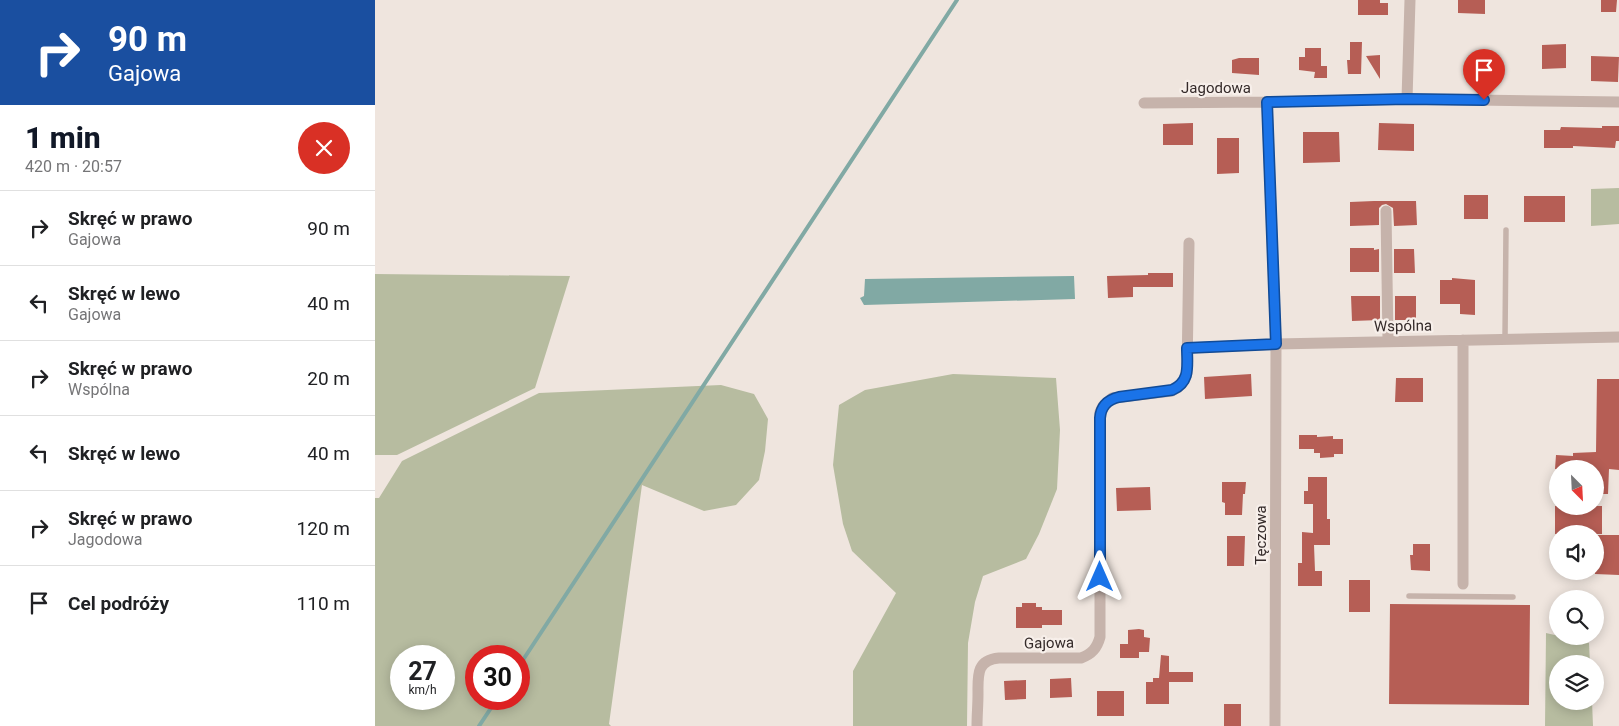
<!DOCTYPE html>
<html lang="pl">
<head>
<meta charset="utf-8">
<style>
  :root { --surface:#fff; --page:#f6f6f6; --text:#202124; --muted:#757577; --line:#e0e0e0; --accent:#111827 }
  body { margin:0; font-family:Roboto,sans-serif; background:var(--page); color:var(--text); height:100vh; display:flex; flex-direction:column; font-size:19px; white-space:nowrap }
  * { box-sizing:border-box; margin:0 }
  p { font-size:16px; color:var(--muted) }
  .icon { flex:none; width:28px; height:28px; fill:none; stroke:currentColor; stroke-width:2; stroke-linecap:round; stroke-linejoin:round }
  .map { position:relative; flex:1; overflow:hidden }
  .details { display:flex; flex-direction:column; background:var(--surface); width:375px }
  .details>* { flex:none }
  .guide { background:#1a4fa0; color:#fff; overflow:hidden }
  .needle { width:32px; rotate:156deg }
  .fabs { position:absolute; left:1174px; top:460px; display:grid; gap:10px }
  .fabs a { display:grid; place-items:center; width:55px; height:55px; border-radius:50%; background:var(--surface); box-shadow:0 2px 12px #0003; font-size:25px }
  .speed { position:absolute; left:15px; top:645px; display:flex; gap:10px; font-size:25px; font-weight:700; text-align:center }
  .speed>* { display:grid; place-content:center; width:65px; height:65px; border-radius:50%; background:var(--surface); box-shadow:0 2px 12px #0003; line-height:1 }
  .speed small { font-size:12px; font-weight:400 }
  .speed .limit { border:8px solid #d22; background:#fff; color:#111 }
  .pin { position:absolute; display:grid; place-items:center; width:42px; height:42px; color:#fff; margin:-51px -21px; border-radius:50% 50% 50% 0; rotate:-45deg; box-shadow:0 0 5px #0007 }
  .pin .icon { rotate:45deg }
  .me { position:absolute; width:55px; margin:-28px; rotate:0deg; stroke-linejoin:round; filter:drop-shadow(0 0 4px #0008) }
  .turn { display:flex; align-items:center; gap:18px; height:105px; padding:0 25px; font-size:22px }
  .turn .icon { width:65px; height:65px; stroke-width:2.5 }
  .turn b { display:block; font-size:35px; line-height:42px }
  .round { display:grid; place-items:center; flex:none; width:52px; height:52px; border-radius:26px; background:var(--page) }
  .summary { display:flex; align-items:center; justify-content:space-between; height:85px; padding:0 25px }
  h1 { font-size:30px; font-weight:800; line-height:38px; color:var(--accent) }
  ul { padding:0; list-style:none }
  li { display:flex; align-items:center; gap:15px; height:75px; padding:0 25px; border-top:1px solid var(--line) }
  li div { flex:1 }
  li b { display:block; font-size:19px }
  li em { font-style:normal }
  main { display:flex; flex:1; min-height:0 }
  .map>svg:first-child { display:block }
  .green { fill:#b7bca0; fill-rule:evenodd }
  .water { fill:#81a9a4 }
  .lines { fill:none; stroke-linecap:round; stroke-linejoin:round }
  .stream { stroke:#81a9a4; stroke-width:4 }
  .building { fill:#b65e55 }
  .lane { stroke:#c6b3ab; stroke-width:5.5 }
  .street { stroke:#c6b3ab; stroke-width:11 }
  .route-casing { stroke:#114b97; stroke-width:12 }
  .route { stroke:#1a73e8; stroke-width:9 }
  .labels { text-anchor:middle; dominant-baseline:central; stroke-width:4.5; stroke-linejoin:round; paint-order:stroke }
  .street-label { font-size:15px; fill:#352b2a; stroke:#f7efea }
</style>
</head>
<body>
<main>
<section class="details">
<div class="guide">
<div class="turn"><svg class="icon" aria-label="right" viewBox="0 0 24 24"><path d="M7 20v-9h11M14 6l5 5-5 5"/></svg><div><b>90 m</b>Gajowa</div></div>
</div>
<div class="summary"><div><h1>1 min</h1><p>420 m · 20:57</p></div><a class="round" style="background:#d93025;color:#fff"><svg class="icon" aria-label="close" viewBox="0 0 24 24"><path d="M6 6l12 12M18 6L6 18"/></svg></a></div>
<ul>
<li><svg class="icon" aria-label="right" viewBox="0 0 24 24"><path d="M7 20v-9h11M14 6l5 5-5 5"/></svg><div><b>Skręć w prawo</b><p>Gajowa</p></div><em>90 m</em></li>
<li><svg class="icon" aria-label="left" viewBox="0 0 24 24"><path d="M17 20v-9H6M10 6l-5 5 5 5"/></svg><div><b>Skręć w lewo</b><p>Gajowa</p></div><em>40 m</em></li>
<li><svg class="icon" aria-label="right" viewBox="0 0 24 24"><path d="M7 20v-9h11M14 6l5 5-5 5"/></svg><div><b>Skręć w prawo</b><p>Wspólna</p></div><em>20 m</em></li>
<li><svg class="icon" aria-label="left" viewBox="0 0 24 24"><path d="M17 20v-9H6M10 6l-5 5 5 5"/></svg><div><b>Skręć w lewo</b></div><em>40 m</em></li>
<li><svg class="icon" aria-label="right" viewBox="0 0 24 24"><path d="M7 20v-9h11M14 6l5 5-5 5"/></svg><div><b>Skręć w prawo</b><p>Jagodowa</p></div><em>120 m</em></li>
<li><svg class="icon" aria-label="arrive" viewBox="0 0 24 24"><path d="M6 21V4h12l-3 4 3 4H6"/></svg><div><b>Cel podróży</b></div><em>110 m</em></li>
</ul>
</section>
<div class="map">
<svg width="1244" height="726" viewBox="0 0 1244 726">
  <rect width="100%" height="100%" fill="#efe5de"/>
  <!-- green -->
  <path class="green" d="M 1244,188 L 1244,224 L 1216,226 L 1216,189 Z
    M 0,274 L 195,276 L 160,388 L 22,455 L 0,455 Z
    M 578,374 L 681,378 L 685,430 L 682,489 L 664,534 L 651,559 L 608,576 L 600,602 L 593,643 L 592,726 L 478,726 L 478,671 L 521,593 L 477,551 L 468,524 L 458,465 L 464,405 L 490,390 Z
    M 346,385 L 379,394 L 393,419 L 390,451 L 384,480 L 361,505 L 329,511 L 267,485 L 234,724 L 236,726 L 0,726 L 0,498 L 4,498 L 27,461 L 164,393 ZM 69,656 L 69,699 L 26,699 L 26,656 ZM 144,656 L 144,699 L 101,699 L 101,656 Z
    M 1171,633 L 1214,643 L 1215,664 L 1182,664 L 1182,701 L 1217,701 L 1218,726 L 1170,726 Z"/>
  <!-- water -->
  <path class="water" d="M 699,276 L 700,299 L 489,305 L 485,298 L 489,296 L 490,279 Z"/>
  <g class="lines">
    <!-- stream -->
    <path class="stream" d="M 144,666 L 582,0
      M 104,726 L 122,699"/>
  </g>
  <!-- building -->
  <path class="building" d="M 983,0 L 1005,0 L 1005,3 L 1013,3 L 1013,15 L 983,15 Z
    M 1083,0 L 1110,0 L 1110,14 L 1083,13 Z
    M 1226,0 L 1242,0 L 1241,12 L 1226,12 Z
    M 975,42 L 987,42 L 986,74 L 973,74 L 972,60 L 975,60 Z
    M 1191,44 L 1191,68 L 1167,69 L 1167,45 Z
    M 930,48 L 946,48 L 946,66 L 952,66 L 952,78 L 939,78 L 940,72 L 924,70 L 924,57 L 930,57 Z
    M 1005,55 L 1005,79 L 991,56 Z
    M 1216,56 L 1244,57 L 1243,82 L 1216,81 Z
    M 864,58 L 884,58 L 884,75 L 857,73 L 857,60 Z
    M 818,123 L 818,145 L 788,145 L 788,124 Z
    M 1004,123 L 1039,124 L 1039,151 L 1003,150 Z
    M 1227,126 L 1244,126 L 1244,141 L 1241,141 L 1240,148 L 1198,146 L 1198,148 L 1169,148 L 1169,130 L 1185,130 L 1186,127 L 1227,128 Z
    M 928,132 L 964,132 L 965,162 L 928,163 Z
    M 842,138 L 864,138 L 864,173 L 842,174 Z
    M 1089,195 L 1113,195 L 1113,219 L 1089,219 Z
    M 1149,196 L 1190,196 L 1190,222 L 1149,222 Z
    M 999,201 L 1041,201 L 1042,225 L 1019,226 L 1018,208 L 1011,204 L 1007,205 L 1004,208 L 1004,225 L 975,226 L 975,202 Z
    M 975,248 L 999,248 L 999,250 L 1004,249 L 1004,272 L 975,272 Z
    M 1019,249 L 1039,249 L 1040,273 L 1019,273 Z
    M 773,273 L 798,273 L 798,287 L 758,287 L 758,297 L 733,298 L 732,276 L 773,275 Z
    M 1077,278 L 1100,280 L 1100,315 L 1085,314 L 1085,304 L 1065,304 L 1065,280 L 1077,280 Z
    M 976,296 L 1005,296 L 1005,320 L 977,321 Z
    M 1020,296 L 1041,296 L 1041,320 L 1020,320 Z
    M 876,374 L 877,396 L 830,399 L 829,377 Z
    M 1021,378 L 1048,378 L 1048,402 L 1020,402 Z
    M 1222,379 L 1244,379 L 1244,470 L 1234,469 L 1233,494 L 1221,494 L 1220,469 L 1180,469 L 1181,455 L 1198,456 L 1198,453 L 1221,452 Z
    M 924,435 L 942,435 L 942,437 L 958,436 L 958,439 L 968,439 L 968,454 L 959,454 L 959,457 L 945,458 L 945,453 L 939,453 L 939,449 L 924,449 Z
    M 933,477 L 952,477 L 952,519 L 955,519 L 955,545 L 939,545 L 940,571 L 947,571 L 947,586 L 923,586 L 923,563 L 927,563 L 927,532 L 938,533 L 938,504 L 929,504 L 929,491 L 933,491 Z
    M 847,482 L 871,482 L 870,494 L 868,494 L 867,515 L 850,515 L 850,503 L 847,502 Z
    M 775,487 L 776,510 L 742,511 L 741,488 Z
    M 1180,506 L 1227,506 L 1227,534 L 1180,534 Z
    M 1220,535 L 1244,535 L 1244,575 L 1220,574 Z
    M 852,536 L 870,536 L 869,566 L 852,566 Z
    M 1038,544 L 1055,544 L 1055,571 L 1036,570 L 1035,555 L 1038,555 Z
    M 974,580 L 995,580 L 995,612 L 974,612 Z
    M 647,603 L 661,603 L 661,607 L 667,607 L 667,610 L 687,610 L 687,625 L 667,625 L 667,628 L 641,628 L 641,607 L 647,607 Z
    M 1015,604 L 1155,605 L 1154,705 L 1014,704 Z
    M 764,629 L 769,630 L 769,637 L 775,638 L 774,652 L 764,652 L 764,658 L 745,658 L 745,644 L 753,644 L 753,630 Z
    M 786,655 L 794,656 L 794,672 L 818,672 L 818,682 L 794,682 L 794,704 L 771,704 L 771,682 L 778,682 L 778,678 L 784,678 Z
    M 696,678 L 697,697 L 675,698 L 675,679 Z
    M 651,680 L 651,699 L 630,700 L 629,681 Z
    M 722,691 L 749,691 L 749,716 L 722,716 Z
    M 849,704 L 866,704 L 866,726 L 849,726 Z"/>
  <g class="lines">
    <!-- lane -->
    <path class="lane" d="M 1130,338 L 1131,230
      M 1034,596 L 1138,597"/>
    <!-- street -->
    <path class="street" d="M 1032,99 L 1035,0
      M 892,102 L 901,344 L 900,726
      M 769,103 L 892,102 L 1032,99 L 1244,102
      M 1011,211 L 1013,341
      M 812,348 L 901,344 L 1244,337
      M 1088,584 L 1088,340
      M 602,726 C 602,715 603,705 603,694 C 603,676 601,660 624,658 L 706,658 C 717,654 722,648 725,637 L 725,412 L 728,406 L 737,398 L 797,391 C 806,387 810,382 812,373 L 814,243"/>
  </g>
  <g class="lines">
    <defs>
      <path id="route" d="M 725,577 L 725,418 C 726,406 732,400 744,397 L 797,390 C 816,382 812,365 812,348 L 901,344 L 892,102 L 1032,99 L 1109,100"/>
    </defs>
    <!-- route casing -->
    <use href="#route" class="route-casing"/>
    <!-- route -->
    <use href="#route" class="route"/>
  </g>
  <g class="labels">
    <!-- street labels -->
    <g class="street-label">
      <text x="841" y="88">Jagodowa</text>
      <text transform="translate(1028 326) rotate(-1)">Wspólna</text>
      <text transform="translate(886 535) rotate(-90)">Tęczowa</text>
      <text transform="translate(674 643) rotate(-1)">Gajowa</text>
    </g>
  </g>
</svg>
<div class="fabs">
<a><svg class="needle" viewBox="-14 -14 28 28"><path d="M0-13l5 13h-10z" fill="#e53935"/><path d="M0 13l5-13h-10z" fill="#757577"/></svg></a>
<a><svg class="icon" aria-label="sound" viewBox="0 0 24 24"><path d="M4 9h4l5-4v14l-5-4H4zM17 9q2 3 0 6"/></svg></a>
<a><svg class="icon" aria-label="search" viewBox="0 0 24 24"><circle cx="10" cy="10" r="6"/><path d="M15 15l6 6"/></svg></a>
<a><svg class="icon" aria-label="layers" viewBox="0 0 24 24"><path d="M12 4l9 5-9 5-9-5zM3 14l9 5 9-5"/></svg></a>
</div>
<div class="speed"><div>27<small>km/h</small></div><div class="limit">30</div></div>
<div class="pin" style="left:1109px;top:100px;background:#d93025"><svg class="icon" aria-label="arrive" viewBox="0 0 24 24"><path d="M6 21V4h12l-3 4 3 4H6"/></svg></div>
<svg class="me" style="left:725px;top:577px" viewBox="-20 -20 40 40"><path d="M0-17L14 15 0 8-14 15z" fill="#1a73e8" stroke="#fff" stroke-width="4"/></svg>
</div>
</main>
</body>
</html>
